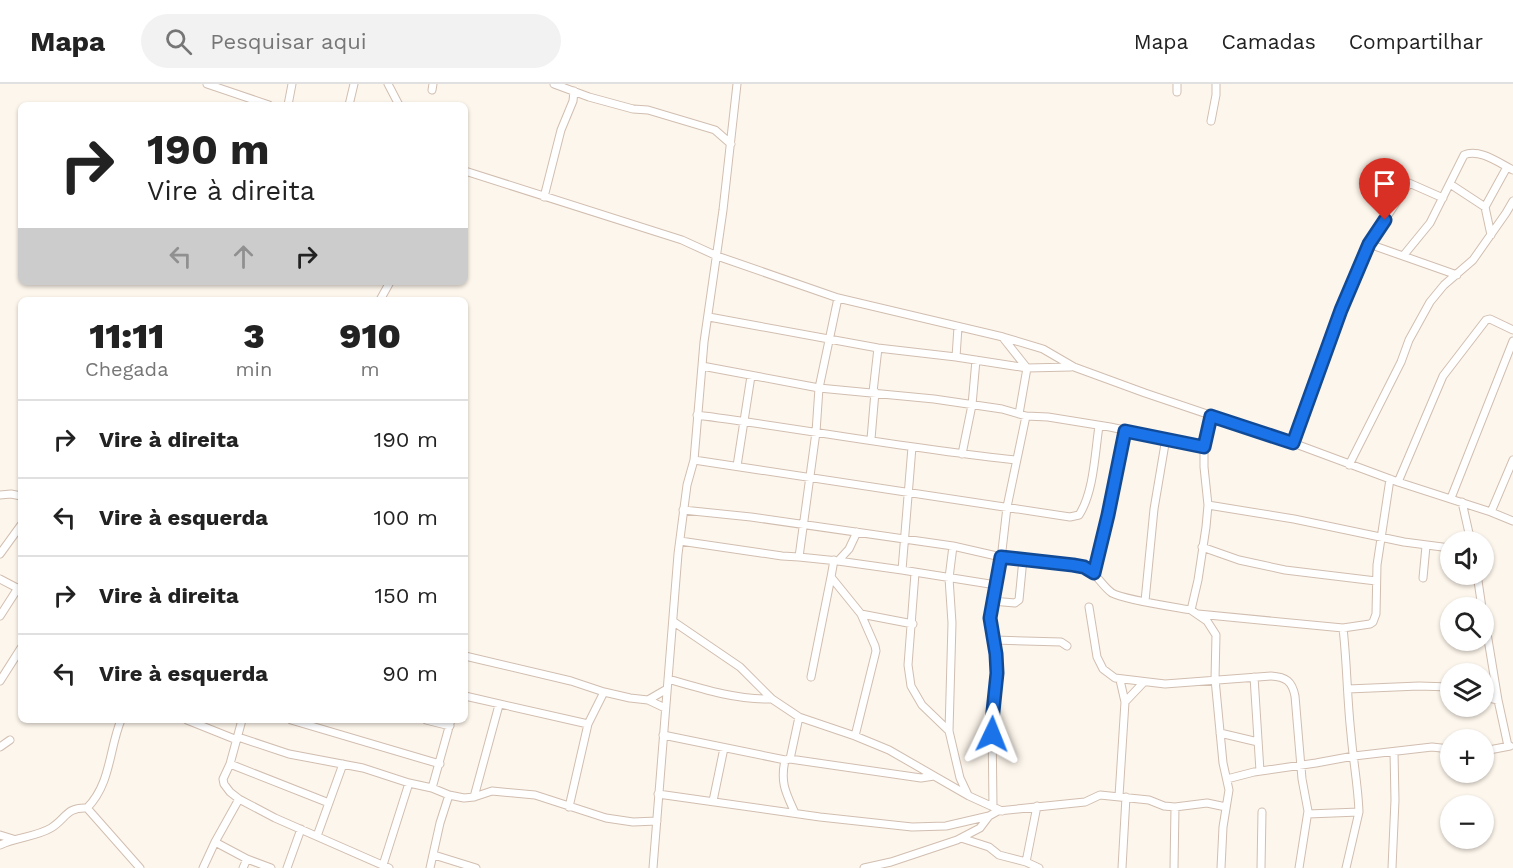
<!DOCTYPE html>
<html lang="pt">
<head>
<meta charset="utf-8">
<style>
  :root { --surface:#fff; --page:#f2f2f2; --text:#222; --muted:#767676; --line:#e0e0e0 }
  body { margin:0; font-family:"Work Sans",sans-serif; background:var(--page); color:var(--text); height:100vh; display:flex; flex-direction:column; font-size:22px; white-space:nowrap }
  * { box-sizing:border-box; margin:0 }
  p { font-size:20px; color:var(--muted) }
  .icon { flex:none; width:33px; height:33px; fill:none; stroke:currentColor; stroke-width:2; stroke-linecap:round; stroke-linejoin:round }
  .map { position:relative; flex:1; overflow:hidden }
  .side { position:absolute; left:18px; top:213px; width:450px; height:426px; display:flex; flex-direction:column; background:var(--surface); border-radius:9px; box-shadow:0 2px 4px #0004 }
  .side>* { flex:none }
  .top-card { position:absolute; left:18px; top:18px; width:450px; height:183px; border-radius:9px; box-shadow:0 2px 4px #0004; background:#fff; color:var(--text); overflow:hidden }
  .fabs { position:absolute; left:1440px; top:447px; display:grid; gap:12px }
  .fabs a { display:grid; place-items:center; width:54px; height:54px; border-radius:50%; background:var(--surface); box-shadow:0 2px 4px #0004; font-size:30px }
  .pin { position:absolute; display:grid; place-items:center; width:51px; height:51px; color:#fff; margin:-62px -26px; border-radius:50% 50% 50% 0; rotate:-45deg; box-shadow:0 0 6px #0007 }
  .pin .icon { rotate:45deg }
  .me { position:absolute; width:66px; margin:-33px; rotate:2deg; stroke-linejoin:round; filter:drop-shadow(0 0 4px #0008) }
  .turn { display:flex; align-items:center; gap:21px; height:126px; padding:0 30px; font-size:27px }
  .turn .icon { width:78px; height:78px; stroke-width:2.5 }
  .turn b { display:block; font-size:42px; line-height:51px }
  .lanes { display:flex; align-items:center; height:57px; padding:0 30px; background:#0003; justify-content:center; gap:30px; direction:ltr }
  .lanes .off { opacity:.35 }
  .eta { display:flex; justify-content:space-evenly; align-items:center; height:102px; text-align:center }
  .eta b { font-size:36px; font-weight:800; line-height:42px }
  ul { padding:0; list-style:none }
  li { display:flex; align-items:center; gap:18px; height:78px; padding:0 30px; border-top:2px solid var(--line) }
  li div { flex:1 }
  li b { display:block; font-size:22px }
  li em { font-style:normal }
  header { display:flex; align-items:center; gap:36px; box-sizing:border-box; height:84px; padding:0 30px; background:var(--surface); border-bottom:2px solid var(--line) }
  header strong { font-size:28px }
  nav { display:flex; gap:33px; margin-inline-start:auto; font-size:21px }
  .search { width:420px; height:54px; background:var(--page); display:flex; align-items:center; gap:15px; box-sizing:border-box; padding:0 21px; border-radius:33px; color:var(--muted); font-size:22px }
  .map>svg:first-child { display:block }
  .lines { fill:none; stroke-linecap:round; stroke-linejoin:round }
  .minor-casing { stroke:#d1beb0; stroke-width:9 }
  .minor { stroke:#fff; stroke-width:7 }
  .route-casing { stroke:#114b97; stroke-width:15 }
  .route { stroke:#1a73e8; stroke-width:10 }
</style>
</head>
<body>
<header>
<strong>Mapa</strong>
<div class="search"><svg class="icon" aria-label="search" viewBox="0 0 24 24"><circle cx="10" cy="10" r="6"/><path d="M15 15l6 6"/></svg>Pesquisar aqui</div>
<nav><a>Mapa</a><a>Camadas</a><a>Compartilhar</a></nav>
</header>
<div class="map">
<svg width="1513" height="784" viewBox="0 0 1513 784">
  <rect width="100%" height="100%" fill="#fdf6ec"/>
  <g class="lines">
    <defs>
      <path id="minor" d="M 207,0 L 269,21
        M 388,0 L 399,21
        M 554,0 L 589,13 L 633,25 L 648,26 L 715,46 L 731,60
        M 1177,0 L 1177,8
        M 432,6 L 433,0
        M 288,21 L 292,0
        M 349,21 L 354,0
        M 1211,37 L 1216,11 L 1216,0
        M 465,87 L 682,156 L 717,172 L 838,214 L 1003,253 L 1043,265 L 1074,283 L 1145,309 L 1293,359 L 1398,398 L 1491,428 L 1513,437
        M 1450,100 L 1485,123 L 1491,151
        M 544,113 L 561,46 L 573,17 L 574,7
        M 1485,123 L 1507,83
        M 1369,160 L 1409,99 L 1443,114
        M 1403,172 L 1457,191
        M 380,216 L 390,198
        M 709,233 L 878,264 L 956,273 L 1027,284 L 1071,283
        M 1004,255 L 1027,284 L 1019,330
        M 956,273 L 958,243
        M 702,282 L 819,304 L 934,315 L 1002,325 L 1026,332 L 1048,333 L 1110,343 L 1204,363
        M 873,308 L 878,264
        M 697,331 C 804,345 909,365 1016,376
        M 871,355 L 875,308
        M 1293,359 L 1341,226 L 1369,160 L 1403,172 L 1430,139 L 1464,71 C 1479,64 1499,79 1513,86
        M 912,363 L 902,486 L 996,501
        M 962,370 L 972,321 L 976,276
        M 694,376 L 1070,433 L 1079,431 C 1094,408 1095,368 1099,342
        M 1349,381 L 1401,278 L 1409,256 L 1430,218 L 1444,201 L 1473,176 L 1506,129 L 1513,117
        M 737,382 L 751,292
        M 1398,398 L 1443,292 L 1486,236 L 1490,235 L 1513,246
        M 0,411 L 11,410 L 21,412
        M 1451,414 L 1513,257
        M 1462,418 L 1471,458
        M 1208,421 L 1294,435 L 1404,458 L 1450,464
        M 683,426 L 751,433 L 953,462 L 1001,473 L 1084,483 C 1097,489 1101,501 1112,509 C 1125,516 1174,523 1191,526 L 1207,537 L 1216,551 L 1215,595 L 1223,679 L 1229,706 L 1223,743 L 1221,784
        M 1491,428 L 1513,376
        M 680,457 L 782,472 L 799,473 L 816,348 L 819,304 L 838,214
        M 953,462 L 949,494 L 952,539 L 949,647 L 960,694 L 968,711
        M 1202,463 L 1239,476 L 1285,486 L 1376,497
        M 0,470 L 21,441
        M 799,473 L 838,477 L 902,486
        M 834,476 L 831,493 L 861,530 L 913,540
        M 838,477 L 849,465 L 857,448
        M 915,489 L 908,581 L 911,602 L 922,621 L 949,647
        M 1094,489 L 1125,347
        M 1477,490 L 1482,524
        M 1423,494 L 1426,462
        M 0,495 L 21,506
        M 992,517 L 1015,519 L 1019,516 L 1023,475
        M 1145,517 L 1154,425 L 1166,354
        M 1089,523 L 1097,573 L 1103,585 L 1115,594 L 1165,600 L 1271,592 C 1286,593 1292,597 1295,612 L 1302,695 L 1308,727 L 1299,784
        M 1191,526 L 1198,496 L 1206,443 L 1208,421 L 1204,383 L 1204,363 L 1211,332
        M 1198,530 L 1343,544 L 1370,540 L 1373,538 L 1376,530 L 1377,481 L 1390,395
        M 1484,531 L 1498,616 L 1508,662
        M 0,532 L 18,504
        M 674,538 L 740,583 L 772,615 L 799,633 L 855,652 L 889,666 L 969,712 L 1002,727
        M 1343,544 C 1347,579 1347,614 1351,650 C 1353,676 1358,701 1359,728
        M 994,556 L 1061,558 L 1067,562
        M 465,572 L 571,597 L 604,608
        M 811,593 L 831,493
        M 1254,593 L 1260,687
        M 668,595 C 702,605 737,616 772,615
        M 0,597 L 21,564
        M 1348,605 L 1419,602 L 1450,603
        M 465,612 L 588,640 L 604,608 L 630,614 L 648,616 L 665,624
        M 1484,613 L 1498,616
        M 648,616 L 667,605
        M 1125,618 L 1143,599
        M 187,636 L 237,656
        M 242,636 L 230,680 L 223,695 L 224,700 L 230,708 L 239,715 L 275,734 L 389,784
        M 291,636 L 440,680
        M 426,636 L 450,642
        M 1220,649 L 1258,658
        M 663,651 L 785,676 L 790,675 L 921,694 L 934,692
        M 855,652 L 876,567 L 875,562 L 861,530
        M 238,653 L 289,670 L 363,684 L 409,699
        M 0,663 L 10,656
        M 1484,667 L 1510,662
        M 790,675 L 799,633
        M 785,676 C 780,699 786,709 795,729
        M 230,680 L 329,719
        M 1227,695 L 1254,688 L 1316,679 L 1354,672 L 1432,663 L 1450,665
        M 432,704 L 449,711 L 464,714 L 474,713 L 492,707 L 535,711 L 606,734 L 633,738 L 657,737
        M 658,710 L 820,733 L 912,743 L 946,742 L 989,732
        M 1119,712 L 1125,618 L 1120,596
        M 474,713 L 499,621
        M 713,717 L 724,664
        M 1037,722 L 1026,778 L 1039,784
        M 569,723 L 588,640
        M 993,723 L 992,637 L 997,589 L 996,571 L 990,534 L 1000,484 L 1007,423 L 1026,332
        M 87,724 L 140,784
        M 1308,730 L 1359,728 L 1346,784
        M 0,751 L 13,755
        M 317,752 L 343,680
        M 961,754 L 989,763 L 999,771 L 1026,778
        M 215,758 L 247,775
        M 0,761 C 16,753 36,753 51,744 C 66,735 66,723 87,724 C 111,700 109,665 121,636
        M 434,771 L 476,784
        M 383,781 L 409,699 L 432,704 L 451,636
        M 203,784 L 215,758 L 239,715
        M 243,784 L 247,775 L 271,784
        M 287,784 L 301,745
        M 430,784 L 440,739 L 449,711
        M 653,784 L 678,470 L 687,401 L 694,376 L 704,258 L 723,126 L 737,0
        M 864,784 L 891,778 L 957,756 L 980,744 L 989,732 L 998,727 L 1085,718 L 1100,711 L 1149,716 L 1164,722 L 1175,723 L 1207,719 L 1226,723
        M 1122,784 L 1126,713
        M 1174,784 L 1175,723
        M 1261,784 L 1262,728
        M 1392,784 L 1395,716 L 1394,668"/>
    </defs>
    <!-- minor casing -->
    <use href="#minor" class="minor-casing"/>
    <!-- minor -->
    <use href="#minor" class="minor"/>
  </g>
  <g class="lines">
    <defs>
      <path id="route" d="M 992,650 L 992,637 L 997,589 L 996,570 L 990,534 L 1001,473 L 1073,481 L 1084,483 L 1094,489 L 1108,431 L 1125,347 L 1204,363 L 1211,332 L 1293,359 L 1341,226 L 1369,160 L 1385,136"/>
    </defs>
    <!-- route casing -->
    <use href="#route" class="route-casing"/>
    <!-- route -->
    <use href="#route" class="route"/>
  </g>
</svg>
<div class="fabs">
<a><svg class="icon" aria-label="sound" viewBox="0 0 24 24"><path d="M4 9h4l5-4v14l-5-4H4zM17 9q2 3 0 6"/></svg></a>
<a><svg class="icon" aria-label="search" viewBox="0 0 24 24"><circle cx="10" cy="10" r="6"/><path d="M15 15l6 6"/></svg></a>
<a><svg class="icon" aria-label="layers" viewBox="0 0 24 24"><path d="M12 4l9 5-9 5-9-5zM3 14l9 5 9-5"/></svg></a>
<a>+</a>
<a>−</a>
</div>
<div class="pin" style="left:1385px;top:136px;background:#d93025"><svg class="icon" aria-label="arrive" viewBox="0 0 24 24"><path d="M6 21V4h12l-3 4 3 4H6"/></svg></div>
<svg class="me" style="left:992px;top:650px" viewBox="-20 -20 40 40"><path d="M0-17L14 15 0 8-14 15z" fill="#1a73e8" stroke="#fff" stroke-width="4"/></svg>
<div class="top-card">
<div class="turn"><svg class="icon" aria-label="right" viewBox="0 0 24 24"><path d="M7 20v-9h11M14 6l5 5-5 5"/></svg><div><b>190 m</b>Vire à direita</div></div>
<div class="lanes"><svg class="icon off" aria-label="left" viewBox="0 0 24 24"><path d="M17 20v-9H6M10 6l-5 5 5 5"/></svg><svg class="icon off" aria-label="ahead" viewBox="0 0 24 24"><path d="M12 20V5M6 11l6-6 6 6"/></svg><svg class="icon" aria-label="right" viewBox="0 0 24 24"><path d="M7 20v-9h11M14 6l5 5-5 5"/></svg></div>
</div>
<section class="side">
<div class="eta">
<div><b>11:11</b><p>Chegada</p></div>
<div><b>3</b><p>min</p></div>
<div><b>910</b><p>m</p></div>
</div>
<ul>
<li><svg class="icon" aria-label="right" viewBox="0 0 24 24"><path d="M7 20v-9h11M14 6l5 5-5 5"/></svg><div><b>Vire à direita</b></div><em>190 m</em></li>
<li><svg class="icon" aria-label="left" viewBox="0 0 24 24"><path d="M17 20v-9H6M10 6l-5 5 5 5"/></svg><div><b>Vire à esquerda</b></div><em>100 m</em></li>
<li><svg class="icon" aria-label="right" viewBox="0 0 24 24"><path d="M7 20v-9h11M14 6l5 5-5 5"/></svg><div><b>Vire à direita</b></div><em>150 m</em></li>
<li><svg class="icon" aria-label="left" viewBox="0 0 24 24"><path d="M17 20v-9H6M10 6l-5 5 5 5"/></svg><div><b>Vire à esquerda</b></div><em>90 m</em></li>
</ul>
</section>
</div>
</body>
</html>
